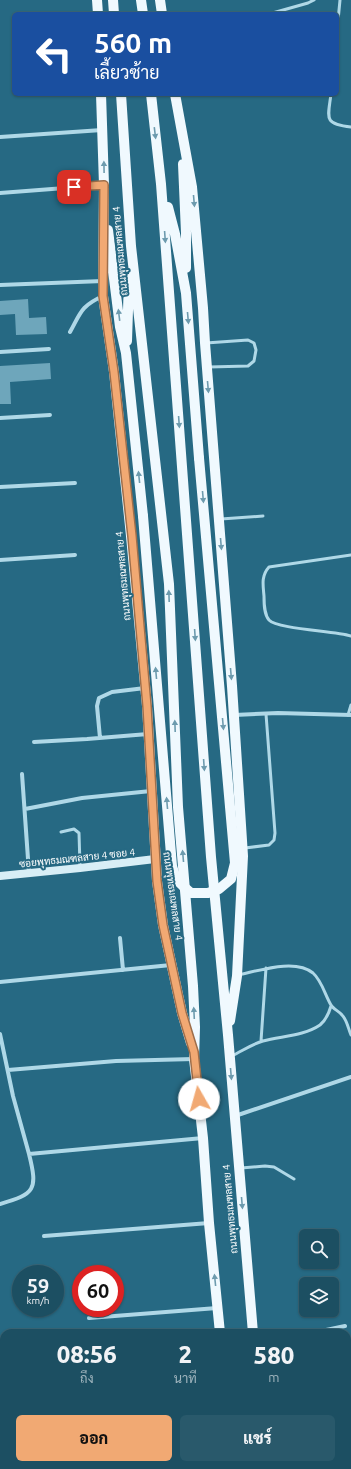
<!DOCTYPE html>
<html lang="th">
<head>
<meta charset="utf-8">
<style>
  :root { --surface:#1c4f62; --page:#29596b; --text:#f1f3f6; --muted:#a0b5be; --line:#3a6677; --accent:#f1a973 }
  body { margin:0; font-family:Ubuntu,Sarabun,sans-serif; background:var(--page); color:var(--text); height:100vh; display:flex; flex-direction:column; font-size:15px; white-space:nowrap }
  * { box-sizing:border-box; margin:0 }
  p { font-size:13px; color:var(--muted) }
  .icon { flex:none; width:22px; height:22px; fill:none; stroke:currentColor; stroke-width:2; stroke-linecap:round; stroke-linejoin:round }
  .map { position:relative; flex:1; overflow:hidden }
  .panel { position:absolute; left:0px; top:1329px; width:351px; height:140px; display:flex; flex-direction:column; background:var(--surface); border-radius:12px 12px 0 0; box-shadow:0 1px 3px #0004,0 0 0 1px var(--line) }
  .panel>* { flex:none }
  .guide { position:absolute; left:12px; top:12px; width:327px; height:84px; border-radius:6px; box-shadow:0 1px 3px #0004,0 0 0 1px var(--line); background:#1a4fa0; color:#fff; overflow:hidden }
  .tools { position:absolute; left:299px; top:1229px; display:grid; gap:8px }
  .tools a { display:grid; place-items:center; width:40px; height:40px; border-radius:6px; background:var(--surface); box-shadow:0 1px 3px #0004,0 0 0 1px var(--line); font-size:20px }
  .speed { position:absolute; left:12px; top:1265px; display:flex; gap:8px; font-size:20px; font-weight:700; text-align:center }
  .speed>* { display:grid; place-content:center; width:52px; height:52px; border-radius:50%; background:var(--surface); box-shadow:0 1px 3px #0004,0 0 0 1px var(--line); line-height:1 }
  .speed small { font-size:10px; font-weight:400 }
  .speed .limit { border:6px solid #d22; background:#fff; color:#111 }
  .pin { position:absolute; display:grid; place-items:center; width:34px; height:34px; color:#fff; margin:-17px; border-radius:8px; box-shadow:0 2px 6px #0006 }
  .me { position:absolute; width:44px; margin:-22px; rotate:353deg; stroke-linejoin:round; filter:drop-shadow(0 0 3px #0008) }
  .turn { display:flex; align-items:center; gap:14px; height:84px; padding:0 16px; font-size:18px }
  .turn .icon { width:52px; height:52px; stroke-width:2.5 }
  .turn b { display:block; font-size:28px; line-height:34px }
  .eta { display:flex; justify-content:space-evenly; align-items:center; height:68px; text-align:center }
  .eta b { font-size:24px; font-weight:800; line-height:28px }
  .action { display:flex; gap:8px; margin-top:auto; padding:8px 16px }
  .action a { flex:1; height:46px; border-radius:6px; background:var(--accent); color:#111; font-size:16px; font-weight:800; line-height:46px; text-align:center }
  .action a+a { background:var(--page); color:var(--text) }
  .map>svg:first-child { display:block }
  .building { fill:#6ea6bb }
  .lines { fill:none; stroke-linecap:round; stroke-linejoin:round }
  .lane { stroke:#afd8e7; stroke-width:3 }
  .street { stroke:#afd8e7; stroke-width:4 }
  .secondary { stroke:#d8eef6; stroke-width:8 }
  .primary { stroke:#f0f9fe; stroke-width:10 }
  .primary-bridge { stroke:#f0f9fe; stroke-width:10 }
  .oneway { fill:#6d9bae }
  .route-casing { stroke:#9d6e4b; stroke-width:10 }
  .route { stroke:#f1a973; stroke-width:7 }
  .labels { text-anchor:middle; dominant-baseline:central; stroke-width:4; stroke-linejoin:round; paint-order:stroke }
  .street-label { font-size:10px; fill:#fff; stroke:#266983 }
</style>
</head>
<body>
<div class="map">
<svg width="351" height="1469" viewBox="0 0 351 1469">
  <rect width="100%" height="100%" fill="#266983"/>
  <!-- building -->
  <path class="building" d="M 28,299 L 29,318 L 46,317 L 47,334 L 16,335 L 15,314 L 0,315 L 0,301 Z
    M 50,363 L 51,379 L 10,382 L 11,404 L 0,404 L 0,366 Z"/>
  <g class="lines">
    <!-- lane -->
    <path class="lane" d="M 269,14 L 308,3 L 314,0
      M 337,31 L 340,0
      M 331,94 C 328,118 323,124 351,127
      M 206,343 L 248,340 L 254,343 L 256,350 L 254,361 L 248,366 L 209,367
      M 221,519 L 263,516
      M 351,555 L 269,567 C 261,576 263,585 264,596 C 264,604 264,614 269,620 C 277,629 335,631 351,636
      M 348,715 L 351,705
      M 61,832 L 74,829 L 79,833 L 80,866
      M 245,848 L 269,845 L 274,840 L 275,833 L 266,714
      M 238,975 C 258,971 295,958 313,973 C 322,981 325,995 331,1005 C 333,1009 339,1011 342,1015 C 347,1020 348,1028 351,1035
      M 261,1041 L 266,968
      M 232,1056 C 242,1051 252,1044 263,1041 C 281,1036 304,1036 320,1025 C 326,1020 329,1013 331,1006
      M 241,1168 L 265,1166 L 274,1167 L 294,1179"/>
    <!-- street -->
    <path class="street" d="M 0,137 L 102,130
      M 0,193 L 104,185
      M 0,285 L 103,281
      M 70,332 C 81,312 81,306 103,296
      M 0,352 L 49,349
      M 0,418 L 50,415
      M 0,487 L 75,483
      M 0,560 L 75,555
      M 234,715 L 278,713 L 351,715
      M 100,738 L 97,706 L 99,698 L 112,692 L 145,688
      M 34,742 L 87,739 L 148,734
      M 22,774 L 29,873
      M 25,809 L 82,798 L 151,791
      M 120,938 L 123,970
      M 0,982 L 171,965
      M 0,1034 L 13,1096 L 29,1154
      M 8,1070 L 116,1061 L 194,1059
      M 235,1116 L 351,1077
      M 0,1204 C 35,1194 38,1190 29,1154 L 203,1138
      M 44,1236 L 209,1223
      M 89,1318 L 217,1308
      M 312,1333 L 345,1326
      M 347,1430 L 351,1427
      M 340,1465 L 341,1469
      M 288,1469 L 298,1465"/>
    <!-- secondary -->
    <path class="secondary" d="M 0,876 L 80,868 L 155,859"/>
    <!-- primary -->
    <path class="primary" d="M 97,0 L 98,14
      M 113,0 L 114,14
      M 141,0 L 143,14
      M 160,0 L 162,14
      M 101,94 L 104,185 L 103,296 L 114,372 L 131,536 L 147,706 L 157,881 L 163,925 L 182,1013 L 191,1043
      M 121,94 L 131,246 L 169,584 L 178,807 L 193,986 L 195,1027 L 194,1059 L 203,1138 L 209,1223 L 220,1333
      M 151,94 L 161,184 L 211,857 L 228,1035 L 253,1333
      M 175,94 L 192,187 L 203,308 L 205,343 L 232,686 L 243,856 L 237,976 L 230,1021
      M 183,164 L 186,233 L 186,268
      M 168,207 L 175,234 L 186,293 L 199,458
      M 108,230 L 120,327 L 126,353 L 143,516
      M 127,341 L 129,279
      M 231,1465 L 231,1469
      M 264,1465 L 264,1469"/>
    <!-- primary-bridge -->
    <path class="primary-bridge" d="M 143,516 L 172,866 L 176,879 L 183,886 L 191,893 L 208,893 L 219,889 L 231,879 L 235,863 L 199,458"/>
  </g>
  <!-- one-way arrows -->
  <defs><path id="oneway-solid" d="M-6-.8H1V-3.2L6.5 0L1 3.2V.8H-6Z"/></defs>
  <g class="oneway">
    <use href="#oneway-solid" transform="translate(155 133) rotate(83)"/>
    <use href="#oneway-solid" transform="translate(104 167) rotate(-91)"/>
    <use href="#oneway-solid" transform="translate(194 201) rotate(85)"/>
    <use href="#oneway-solid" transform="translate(165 237) rotate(86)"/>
    <use href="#oneway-solid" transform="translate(119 315) rotate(-97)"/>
    <use href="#oneway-solid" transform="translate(188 318) rotate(85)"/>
    <use href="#oneway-solid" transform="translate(208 387) rotate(85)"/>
    <use href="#oneway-solid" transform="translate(179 422) rotate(86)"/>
    <use href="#oneway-solid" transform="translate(139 477) rotate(-96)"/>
    <use href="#oneway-solid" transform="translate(203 497) rotate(85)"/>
    <use href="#oneway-solid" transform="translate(221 544) rotate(85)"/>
    <use href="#oneway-solid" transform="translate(169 596) rotate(-92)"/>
    <use href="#oneway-solid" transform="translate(195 635) rotate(86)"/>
    <use href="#oneway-solid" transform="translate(156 673) rotate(-95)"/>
    <use href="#oneway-solid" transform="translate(231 674) rotate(85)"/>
    <use href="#oneway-solid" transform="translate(223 724) rotate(85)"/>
    <use href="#oneway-solid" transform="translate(175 726) rotate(-92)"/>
    <use href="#oneway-solid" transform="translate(204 765) rotate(86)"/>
    <use href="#oneway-solid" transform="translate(167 803) rotate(-95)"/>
    <use href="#oneway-solid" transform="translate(183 856) rotate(-95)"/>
    <use href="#oneway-solid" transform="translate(194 1013) rotate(-93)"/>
    <use href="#oneway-solid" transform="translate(231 1074) rotate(85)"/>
    <use href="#oneway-solid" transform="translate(242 1203) rotate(85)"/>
    <use href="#oneway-solid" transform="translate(215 1280) rotate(-96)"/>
  </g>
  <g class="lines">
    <defs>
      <path id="route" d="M 74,187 L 104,185 L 103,296 L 114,372 L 132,536 L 147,706 L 157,881 L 163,925 L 182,1013 L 194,1052 L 199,1099"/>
    </defs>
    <!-- route casing -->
    <use href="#route" class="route-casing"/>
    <!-- route -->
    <use href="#route" class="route"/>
  </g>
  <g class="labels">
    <!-- street labels -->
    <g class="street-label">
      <text transform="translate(120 251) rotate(-95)">ถนนพุทธมณฑลสาย 4</text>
      <text transform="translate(123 576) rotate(-95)">ถนนพุทธมณฑลสาย 4</text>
      <text transform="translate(77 858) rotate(-6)">ซอยพุทธมณฑลสาย 4 ซอย 4</text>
      <text transform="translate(173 896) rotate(82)">ถนนพุทธมณฑลสาย 4</text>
      <text transform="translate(230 1209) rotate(-95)">ถนนพุทธมณฑลสาย 4</text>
    </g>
  </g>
</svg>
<div class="tools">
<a><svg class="icon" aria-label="search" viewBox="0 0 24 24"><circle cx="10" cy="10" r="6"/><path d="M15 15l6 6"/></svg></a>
<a><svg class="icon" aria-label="layers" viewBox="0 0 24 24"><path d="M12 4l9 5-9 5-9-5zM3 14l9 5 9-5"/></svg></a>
</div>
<div class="speed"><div>59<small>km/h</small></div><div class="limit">60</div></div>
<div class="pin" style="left:74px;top:187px;background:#d93025"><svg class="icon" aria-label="arrive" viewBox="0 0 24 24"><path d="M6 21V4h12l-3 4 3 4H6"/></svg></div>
<svg class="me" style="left:199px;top:1099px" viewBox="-20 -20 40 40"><circle r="19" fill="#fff"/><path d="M0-13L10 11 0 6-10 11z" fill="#f1a973"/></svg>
<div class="guide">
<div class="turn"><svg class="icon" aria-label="left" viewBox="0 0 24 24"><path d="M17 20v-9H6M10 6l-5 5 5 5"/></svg><div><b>560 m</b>เลี้ยวซ้าย</div></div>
</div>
<section class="panel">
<div class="eta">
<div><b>08:56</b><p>ถึง</p></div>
<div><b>2</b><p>นาที</p></div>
<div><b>580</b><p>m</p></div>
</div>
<div class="action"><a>ออก</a><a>แชร์</a></div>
</section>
</div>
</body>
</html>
